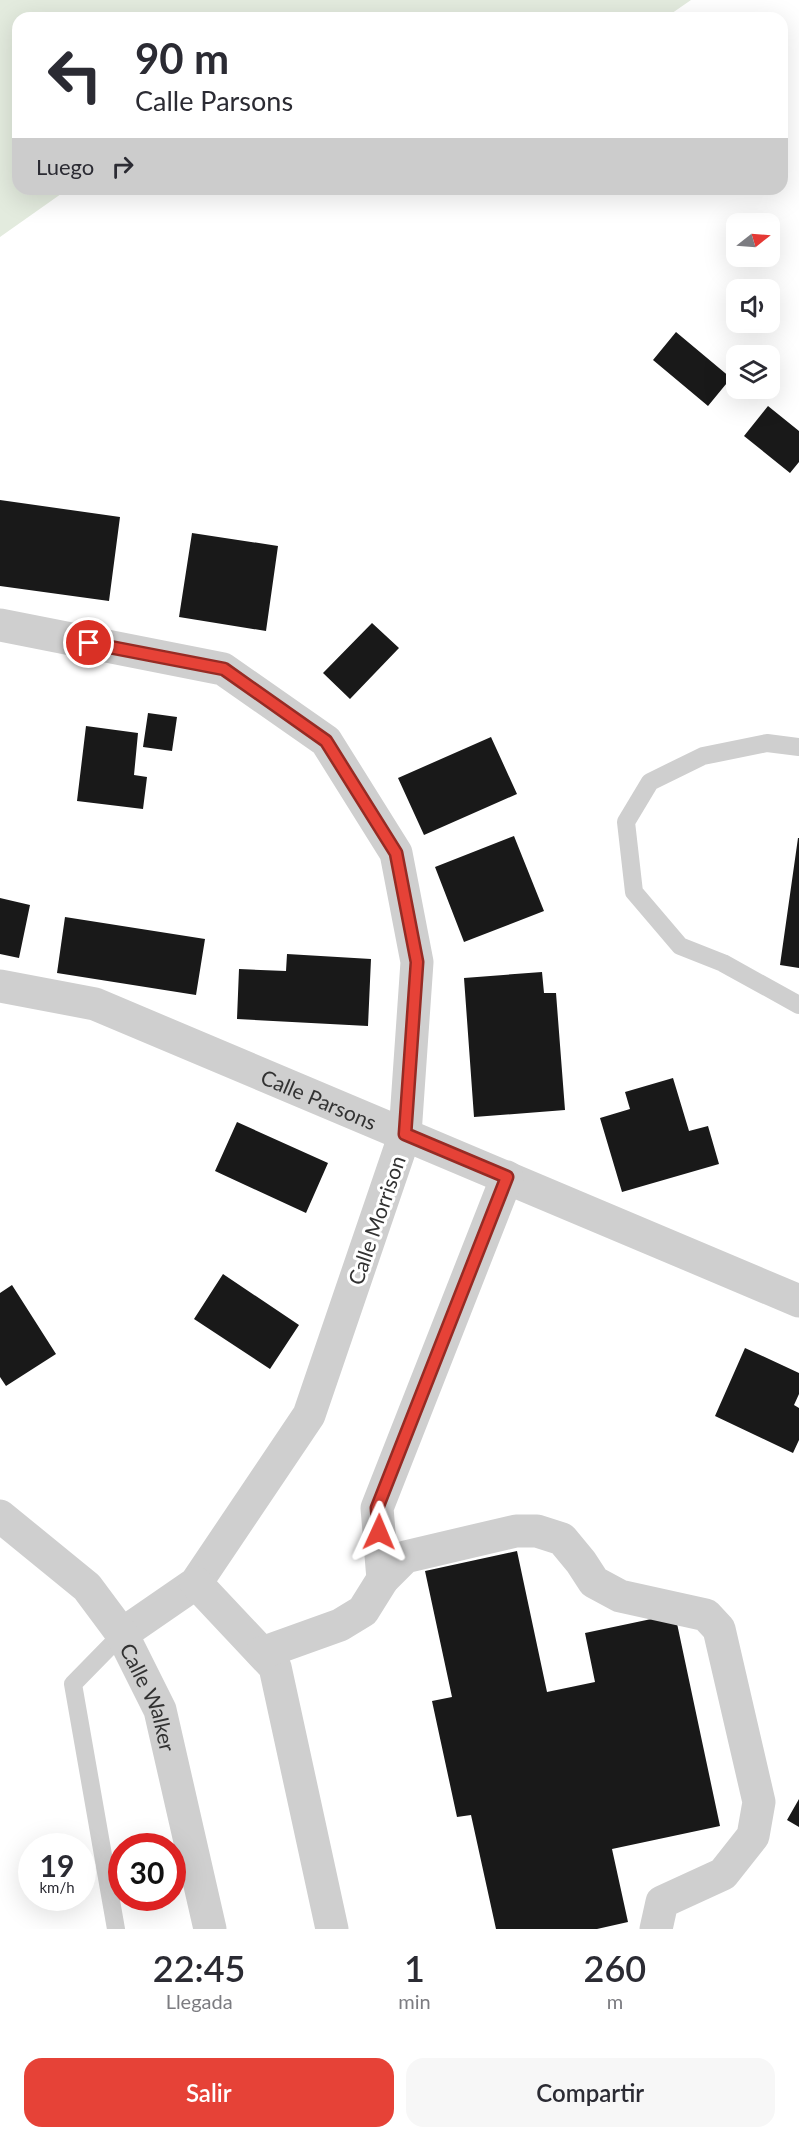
<!DOCTYPE html>
<html lang="es">
<head>
<meta charset="utf-8">
<style>
  :root { --surface:#fff; --page:#f7f7f7; --text:#2b2b33; --muted:#7c7c81; --accent:#e64237 }
  body { margin:0; font-family:Lato,sans-serif; background:var(--page); color:var(--text); height:100vh; display:flex; flex-direction:column; font-size:22px; white-space:nowrap }
  * { box-sizing:border-box; margin:0 }
  p { font-size:20px; color:var(--muted) }
  .icon { flex:none; width:33px; height:33px; fill:none; stroke:currentColor; stroke-width:2; stroke-linecap:round; stroke-linejoin:round }
  .map { position:relative; height:1929px; overflow:hidden }
  .details { display:flex; flex-direction:column; background:var(--surface); flex:1 }
  .details>* { flex:none }
  .guide { position:absolute; left:12px; top:12px; width:776px; height:183px; border-radius:18px; box-shadow:0 6px 24px #0002; background:#fff; color:var(--text); overflow:hidden }
  .needle { width:39px; rotate:73deg }
  .fabs { position:absolute; left:726px; top:213px; display:grid; gap:12px }
  .fabs a { display:grid; place-items:center; width:54px; height:54px; border-radius:12px; background:var(--surface); box-shadow:0 6px 24px #0002; font-size:30px }
  .speed { position:absolute; left:18px; top:1833px; display:flex; gap:12px; font-size:30px; font-weight:700; text-align:center }
  .speed>* { display:grid; place-content:center; width:78px; height:78px; border-radius:50%; background:var(--surface); box-shadow:0 6px 24px #0002; line-height:1 }
  .speed small { font-size:15px; font-weight:400 }
  .speed .limit { border:9px solid #d22; background:#fff; color:#111 }
  .pin { position:absolute; display:grid; place-items:center; width:51px; height:51px; color:#fff; margin:-26px; border:3px solid #fff; border-radius:50%; box-shadow:0 2px 6px #0007 }
  .me { position:absolute; width:66px; margin:-33px; rotate:1deg; stroke-linejoin:round; filter:drop-shadow(0 0 4px #0008) }
  .turn { display:flex; align-items:center; gap:21px; height:126px; padding:0 24px; font-size:27px }
  .turn .icon { width:78px; height:78px; stroke-width:2.5 }
  .turn b { display:block; font-size:42px; line-height:51px }
  .then { display:flex; align-items:center; height:57px; padding:0 24px; background:#0003; gap:12px; font-size:22px }
  .eta { display:flex; justify-content:space-evenly; align-items:center; height:102px; text-align:center }
  .eta b { font-size:36px; font-weight:600; line-height:42px }
  .primary-button { display:flex; gap:12px; margin-top:auto; padding:12px 24px }
  .primary-button a { flex:1; height:69px; border-radius:18px; background:var(--accent); color:#fff; font-size:24px; font-weight:600; line-height:69px; text-align:center }
  .primary-button a+a { background:var(--page); color:var(--text) }
  .map>svg:first-child { display:block }
  .green { fill:#e3ebde }
  .building { fill:#191919 }
  .lines { fill:none; stroke-linecap:round; stroke-linejoin:round }
  .service { stroke:#cfcfcf; stroke-width:18 }
  .minor { stroke:#cfcfcf; stroke-width:33 }
  .route-casing { stroke:#962b24; stroke-width:15 }
  .route { stroke:#e64237; stroke-width:10 }
  .labels { text-anchor:middle; dominant-baseline:central; stroke-width:6; stroke-linejoin:round; paint-order:stroke }
  .street-label { font-size:21px; fill:#323232; stroke:#fff }
</style>
</head>
<body>
<div class="map">
<svg width="799" height="1929" viewBox="0 0 799 1929">
  <rect width="100%" height="100%" fill="#fff"/>
  <!-- green -->
  <path class="green" d="M 0,0 L 691,0 L 665,18 L 18,18 L 18,189 L 68,189 L 0,237 Z"/>
  <!-- building -->
  <path class="building" d="M 676,332 L 731,378 L 708,406 L 653,360 Z
    M 768,406 L 799,431 L 799,462 L 790,473 L 744,436 Z
    M 0,500 L 120,517 L 109,601 L 0,586 Z
    M 192,533 L 278,546 L 266,631 L 179,617 Z
    M 372,623 L 399,648 L 350,699 L 323,673 Z
    M 148,713 L 177,717 L 172,751 L 143,747 Z
    M 86,726 L 138,733 L 134,775 L 147,777 L 143,809 L 77,801 Z
    M 491,737 L 517,794 L 424,835 L 398,778 Z
    M 514,836 L 544,911 L 464,942 L 435,867 Z
    M 798,838 L 799,838 L 799,968 L 780,965 Z
    M 0,898 L 30,905 L 19,958 L 0,954 Z
    M 65,917 L 205,939 L 196,995 L 57,973 Z
    M 287,954 L 371,959 L 368,1026 L 237,1019 L 239,969 L 286,971 Z
    M 542,972 L 544,993 L 556,993 L 565,1110 L 474,1117 L 464,978 Z
    M 673,1078 L 689,1131 L 708,1126 L 719,1164 L 622,1192 L 600,1118 L 630,1109 L 625,1092 Z
    M 237,1122 L 328,1163 L 306,1213 L 215,1171 Z
    M 223,1274 L 299,1325 L 270,1369 L 194,1319 Z
    M 12,1285 L 56,1354 L 6,1386 L 0,1377 L 0,1293 Z
    M 745,1348 L 799,1373 L 799,1394 L 794,1405 L 799,1408 L 799,1440 L 793,1453 L 715,1416 Z
    M 517,1551 L 547,1692 L 595,1682 L 585,1633 L 675,1614 L 720,1826 L 612,1849 L 628,1922 L 597,1929 L 496,1929 L 471,1815 L 457,1817 L 432,1701 L 452,1697 L 425,1571 Z
    M 799,1799 L 799,1827 L 787,1820 Z"/>
  <g class="lines">
    <!-- service -->
    <path class="service" d="M 799,747 L 767,743 L 703,756 L 650,782 L 626,822 L 634,892 L 680,946 L 723,963 L 799,1005
      M 116,1929 L 73,1684 L 122,1634"/>
    <!-- minor -->
    <g class="minor">
      <path d="M 0,625 L 223,669 L 326,741 L 396,853 L 417,962 L 405,1134 L 309,1415 L 196,1583 L 122,1634"/>
      <path id="s1" d="M 0,986 L 95,1004 L 799,1301"/>
      <path id="s2" d="M 0,1516 L 87,1587 L 122,1634 L 160,1710 L 210,1929"/>
      <path d="M 383,1579 L 377,1508 L 507,1177"/>
      <path d="M 196,1583 L 275,1667 L 332,1929"/>
      <path d="M 262,1653 L 340,1625 L 363,1611 L 383,1579 L 405,1557 L 516,1531 L 537,1531 L 562,1539 L 581,1562 L 594,1582 L 620,1596 L 706,1615 L 719,1629 L 759,1802 L 753,1836 L 723,1874 L 662,1902 L 656,1929"/>
    </g>
  </g>
  <g class="lines">
    <defs>
      <path id="route" d="M 89,643 L 224,669 L 326,741 L 396,853 L 417,962 L 405,1134 L 507,1177 L 377,1508 L 379,1532"/>
    </defs>
    <!-- route casing -->
    <use href="#route" class="route-casing"/>
    <!-- route -->
    <use href="#route" class="route"/>
  </g>
  <g class="labels">
    <!-- street labels -->
    <g class="street-label">
      <text stroke="none"><textPath href="#s1" startOffset="340">Calle Parsons</textPath></text>
      <text transform="translate(376 1220) rotate(-71)">Calle Morrison</text>
      <text stroke="none"><textPath href="#s2" startOffset="240">Calle Walker</textPath></text>
    </g>
  </g>
</svg>
<div class="fabs">
<a><svg class="needle" viewBox="-14 -14 28 28"><path d="M0-13l5 13h-10z" fill="#e53935"/><path d="M0 13l5-13h-10z" fill="#7c7c81"/></svg></a>
<a><svg class="icon" aria-label="sound" viewBox="0 0 24 24"><path d="M4 9h4l5-4v14l-5-4H4zM17 9q2 3 0 6"/></svg></a>
<a><svg class="icon" aria-label="layers" viewBox="0 0 24 24"><path d="M12 4l9 5-9 5-9-5zM3 14l9 5 9-5"/></svg></a>
</div>
<div class="speed"><div>19<small>km/h</small></div><div class="limit">30</div></div>
<div class="pin" style="left:89px;top:643px;background:#d93025"><svg class="icon" aria-label="arrive" viewBox="0 0 24 24"><path d="M6 21V4h12l-3 4 3 4H6"/></svg></div>
<svg class="me" style="left:379px;top:1532px" viewBox="-20 -20 40 40"><path d="M0-17L14 15 0 8-14 15z" fill="#e64237" stroke="#fff" stroke-width="4"/></svg>
<div class="guide">
<div class="turn"><svg class="icon" aria-label="left" viewBox="0 0 24 24"><path d="M17 20v-9H6M10 6l-5 5 5 5"/></svg><div><b>90 m</b>Calle Parsons</div></div>
<div class="then">Luego<svg class="icon" aria-label="right" viewBox="0 0 24 24"><path d="M7 20v-9h11M14 6l5 5-5 5"/></svg></div>
</div>
</div>
<section class="details">
<div class="eta">
<div><b>22:45</b><p>Llegada</p></div>
<div><b>1</b><p>min</p></div>
<div><b>260</b><p>m</p></div>
</div>
<div class="primary-button"><a>Salir</a><a>Compartir</a></div>
</section>
</body>
</html>
